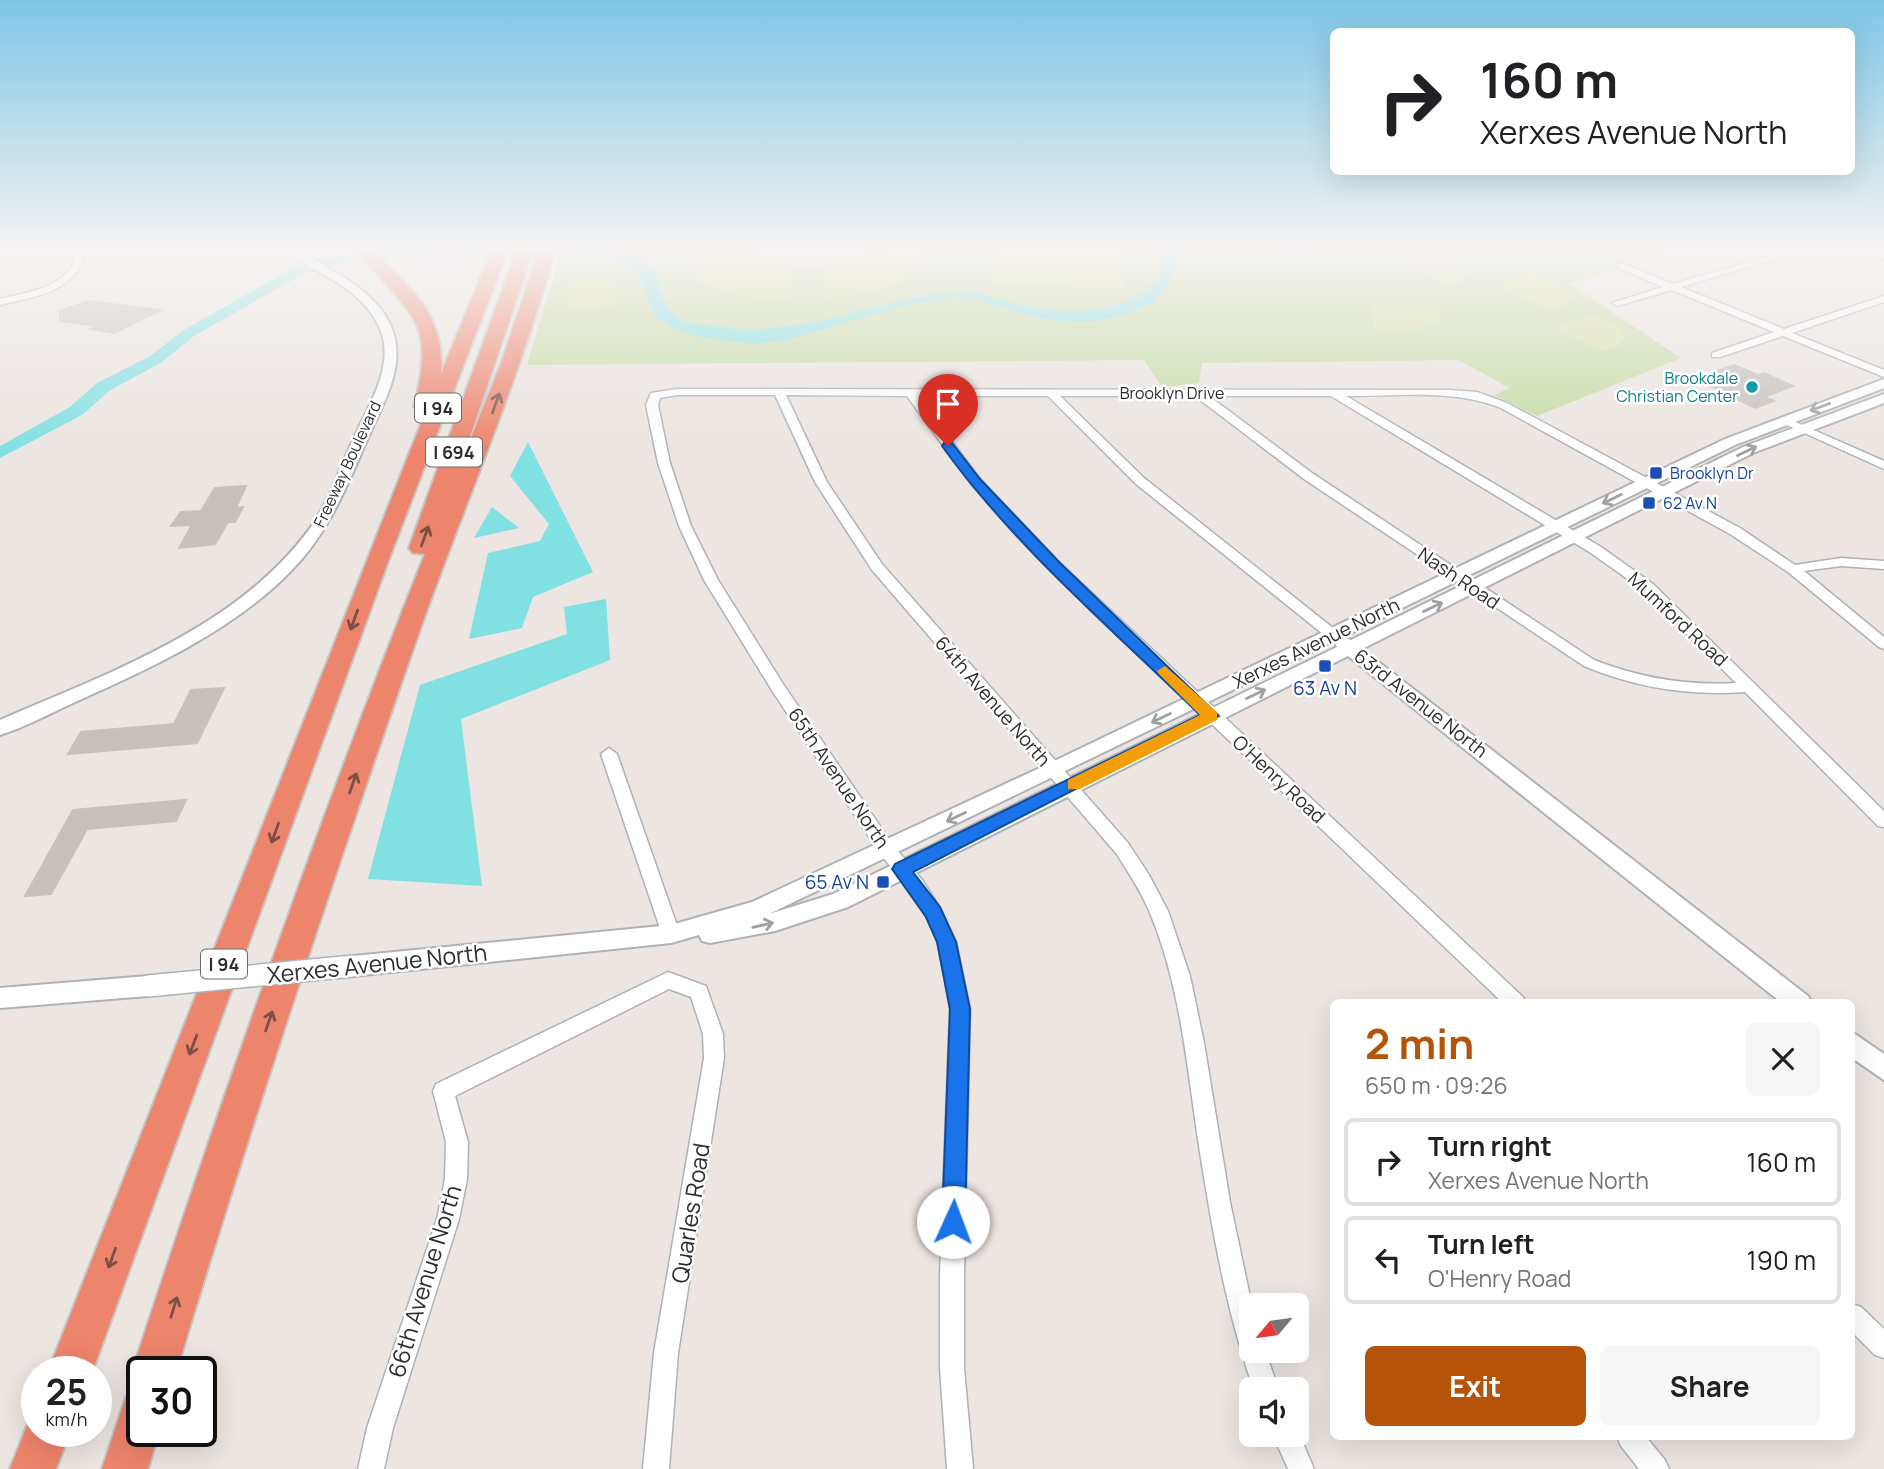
<!DOCTYPE html>
<html lang="en">
<head>
<meta charset="utf-8">
<style>
  :root { --surface:#fff; --page:#f6f6f6; --text:#202124; --muted:#757577; --line:#e0e0e0; --accent:#b45309 }
  body { margin:0; font-family:Manrope,sans-serif; background:var(--page); color:var(--text); height:100vh; display:flex; flex-direction:column; font-size:26px; white-space:nowrap }
  * { box-sizing:border-box; margin:0 }
  p { font-size:23px; color:var(--muted) }
  .icon { flex:none; width:38px; height:38px; fill:none; stroke:currentColor; stroke-width:2; stroke-linecap:round; stroke-linejoin:round }
  .map { position:relative; flex:1; overflow:hidden }
  .sheet { position:absolute; left:1330px; top:999px; width:525px; height:441px; display:flex; flex-direction:column; background:var(--surface); border-radius:10px; box-shadow:0 7px 28px #0002 }
  .sheet>* { flex:none }
  .guide { position:absolute; left:1330px; top:28px; width:525px; height:147px; border-radius:10px; box-shadow:0 7px 28px #0002; background:#fff; color:var(--text); overflow:hidden }
  .needle { width:46px; rotate:241deg }
  .tools { position:absolute; left:1239px; top:1293px; display:grid; gap:14px }
  .tools a { display:grid; place-items:center; width:70px; height:70px; border-radius:10px; background:var(--surface); box-shadow:0 7px 28px #0002; font-size:35px }
  .speed { position:absolute; left:21px; top:1356px; display:flex; gap:14px; font-size:35px; font-weight:700; text-align:center }
  .speed>* { display:grid; place-content:center; width:91px; height:91px; border-radius:50%; background:var(--surface); box-shadow:0 7px 28px #0002; line-height:1 }
  .speed small { font-size:18px; font-weight:400 }
  .speed .limit { border:4px solid #111; border-radius:10px; background:#fff; color:#111 }
  .pin { position:absolute; display:grid; place-items:center; width:60px; height:60px; color:#fff; margin:-72px -30px; border-radius:50% 50% 50% 0; rotate:-45deg; box-shadow:0 0 7px #0007 }
  .pin .icon { rotate:45deg }
  .me { position:absolute; width:77px; margin:-38px; rotate:2deg; stroke-linejoin:round; filter:drop-shadow(0 0 5px #0008) }
  .turn { display:flex; align-items:center; gap:24px; height:147px; padding:0 35px; font-size:32px }
  .turn .icon { width:91px; height:91px; stroke-width:2.5 }
  .turn b { display:block; font-size:49px; line-height:60px }
  .round { display:grid; place-items:center; flex:none; width:74px; height:74px; border-radius:10px; background:var(--page) }
  .headline { display:flex; align-items:center; justify-content:space-between; height:119px; padding:0 35px }
  h1 { font-size:42px; font-weight:700; line-height:52px; color:var(--accent) }
  .primary-button { display:flex; gap:14px; margin-top:auto; padding:14px 35px }
  .primary-button a { flex:1; height:80px; border-radius:10px; background:var(--accent); color:#fff; font-size:28px; font-weight:700; line-height:80px; text-align:center }
  .primary-button a+a { background:var(--page); color:var(--text) }
  ul { padding:0; list-style:none }
  li { display:flex; align-items:center; gap:21px; height:88px; margin:0 14px 10px; padding:0 21px; border:4px solid var(--line); border-radius:10px }
  li div { flex:1 }
  li b { display:block; font-size:26px }
  li em { font-style:normal }
  .map>svg:first-child { display:block }
  .green { fill:#c5dca4 }
  .pitch { fill:#d7e2a1 }
  .plaza { fill:#d9d6d3 }
  .water { fill:#80e0e2 }
  .lines { fill:none; stroke-linecap:round; stroke-linejoin:round }
  .river { fill:#80e0e2; fill-rule:evenodd }
  .building { fill:#c5c0bc; stroke:#c8c0ba; stroke-width:2 }
  .minor-casing { stroke:#adb2b7; stroke-width:3 }
  .tertiary-casing { stroke:#adb2b7; stroke-width:4 }
  .motorway-casing { stroke:#c4c4c4; stroke-width:4 }
  .minor { fill:#fff; fill-rule:evenodd }
  .tertiary { fill:#fff; fill-rule:evenodd }
  .motorway { fill:#ed846c; fill-rule:evenodd }
  .tertiary-bridge-casing { stroke:#adb2b7; stroke-width:24; stroke-linecap:butt }
  .tertiary-bridge { stroke:#fff; stroke-width:21 }
  .oneway { stroke:#7a5046 }
  .oneway2 { stroke:#a0a0a0 }
  .route { fill:#1a73e8; stroke:#114b97; stroke-width:2 }
  .slow { fill:#f59e0b }
  .culture-dot { fill:#0f9aa8; stroke:#fff; stroke-width:2.5 }
  .transit-dot { fill:#1a4fb4; stroke:#fff; stroke-width:2.5 }
  .labels { text-anchor:middle; dominant-baseline:central; stroke-width:5; stroke-linejoin:round; paint-order:stroke }
  .far-culture-label { font-size:16px; fill:#0d838f; stroke:#fff; text-anchor:end }
  .far-street-label { font-size:16px; fill:#2d2d2d; stroke:#fff }
  .far-transit-label { font-size:16px; fill:#164399; stroke:#fff; text-anchor:start }
  .shield { fill:#fff; stroke:#6c6c6c; stroke-width:2 }
  .shield-label { font-size:18px; font-weight:bold; fill:#2d2d2d }
  .street-label { font-size:19px; fill:#2d2d2d; stroke:#fff }
  .transit-label { font-size:19px; fill:#164399; stroke:#fff }
  .near-street-label { font-size:23px; fill:#2d2d2d; stroke:#fff }
</style>
</head>
<body>
<div class="map">
<svg width="1884" height="1469" viewBox="0 0 1884 1469">
  <rect width="100%" height="100%" fill="#ece5e1"/>
  <!-- green -->
  <path class="green" d="M 563,247 L 1668,247 L 1675,251 L 1570,284 L 1681,358 L 1537,416 L 1494,395 L 1510,388 L 1458,360 L 1202,363 L 1199,383 L 1162,387 L 1144,360 L 527,365 Z"/>
  <!-- pitch -->
  <path class="pitch" d="M 997,247 L 1121,250 L 1124,289 L 993,283 Z
    M 923,254 C 915,292 853,295 823,297 L 826,255 Z
    M 691,256 L 794,256 L 788,299 C 761,298 684,298 691,256 Z
    M 1427,264 L 1465,268 L 1476,273 L 1449,285 L 1408,270 Z
    M 1532,272 L 1568,290 L 1571,298 L 1567,306 L 1556,310 L 1497,289 Z
    M 612,275 L 618,305 L 570,310 L 567,279 Z
    M 1372,303 L 1441,309 L 1442,316 L 1425,330 L 1374,332 Z
    M 1597,315 L 1621,329 L 1625,338 L 1619,346 L 1601,351 L 1554,327 Z"/>
  <!-- plaza -->
  <path class="plaza" d="M 804,249 L 861,252 L 862,255 L 827,255 L 825,269 L 793,269 L 794,256 L 762,256 L 763,253 L 803,252 Z"/>
  <!-- water -->
  <path class="water" d="M 1134,247 L 1302,247 L 1308,253 L 1187,250 L 1180,256 L 1177,270 L 1154,302 L 1125,315 L 1090,322 L 1065,321 L 1034,317 L 970,298 L 956,297 L 912,304 L 790,339 L 754,344 L 699,337 L 675,329 L 655,316 L 637,270 L 652,267 C 659,286 663,311 683,321 C 690,324 702,324 710,326 C 793,341 874,300 956,292 C 976,290 994,298 1013,303 C 1053,314 1094,316 1133,299 C 1154,291 1165,270 1163,248 L 1135,250 Z
    M 528,442 L 593,572 L 533,597 L 522,628 L 469,639 L 488,553 L 540,541 L 549,524 L 510,476 Z
    M 492,507 L 519,528 L 474,538 Z
    M 606,599 L 610,660 L 461,719 L 482,886 L 368,879 L 420,685 L 567,634 L 564,607 Z"/>
  <g class="lines">
    <!-- river -->
    <path class="river" d="M 570,247 C 592,249 639,251 654,269 C 660,276 662,291 664,300 L 657,304 L 652,303 L 642,274 L 605,258 L 559,254 L 439,260 L 390,257 L 325,266 L 296,278 L 194,336 L 162,362 L 109,391 L 82,415 L 0,458 L 0,446 L 70,407 L 97,383 L 150,356 L 184,330 L 286,272 L 317,259 L 390,249 L 439,252 Z
      M 1230,247 L 1317,247 L 1310,251 L 1237,251 Z"/>
  </g>
  <!-- building -->
  <path class="building" d="M 88,301 L 161,310 L 114,333 L 91,329 L 97,326 L 60,321 L 60,311 Z
    M 1734,365 L 1758,375 L 1764,373 L 1793,386 L 1764,397 L 1774,401 L 1755,408 L 1702,382 L 1719,376 L 1711,373 Z
    M 246,486 L 236,508 L 243,507 L 235,522 L 228,522 L 215,544 L 179,548 L 192,525 L 171,526 L 181,512 L 201,511 L 215,488 Z
    M 224,688 L 197,743 L 68,754 L 81,732 L 174,724 L 191,690 Z
    M 186,800 L 176,821 L 87,829 L 51,894 L 25,896 L 73,810 Z"/>
  <g class="lines">
    <defs>
      <path id="minor" d="M 70,247 L 78,247 L 83,261 C 68,294 32,297 0,305 L 0,299 C 28,292 61,289 75,261 Z
        M 1801,247 L 1814,247 L 1681,287 L 1784,329 L 1884,296 L 1884,302 L 1792,333 L 1884,370 L 1884,377 L 1783,336 L 1720,357 L 1712,357 L 1712,353 L 1774,332 L 1672,290 L 1617,306 L 1612,303 L 1663,287 L 1618,268 L 1618,264 L 1624,264 L 1673,284 Z
        M 1853,247 L 1865,247 L 1884,253 L 1884,259 Z
        M 677,389 L 1450,390 L 1477,392 L 1507,403 L 1740,528 L 1795,565 L 1841,558 L 1884,561 L 1884,569 L 1841,566 L 1804,571 L 1884,637 L 1884,649 L 1879,647 L 1788,572 L 1730,534 L 1499,407 C 1452,389 1397,396 1346,396 L 1601,547 L 1653,584 L 1884,811 L 1884,827 L 1878,826 L 1745,692 C 1688,696 1637,688 1584,666 L 1304,479 L 1195,396 L 1060,396 L 1144,478 L 1338,632 L 1340,635 L 1338,638 L 1328,638 L 1136,484 L 1048,396 L 918,396 L 980,479 L 1059,562 L 1523,997 L 1526,1003 L 1503,1003 L 1049,568 L 972,485 L 907,396 L 786,395 L 827,482 L 882,564 L 1128,843 L 1149,875 L 1168,911 L 1190,976 L 1204,1043 L 1230,1202 L 1252,1306 L 1251,1351 L 1265,1351 L 1279,1390 L 1254,1390 C 1226,1311 1212,1229 1199,1146 C 1187,1068 1181,987 1150,913 C 1141,891 1128,872 1116,853 L 872,570 L 815,482 L 775,395 L 677,395 L 660,398 L 658,405 L 670,463 L 691,526 L 718,580 L 783,684 L 893,845 L 923,881 L 940,908 L 956,942 L 970,1009 L 964,1275 L 964,1368 L 973,1469 L 947,1469 L 940,1368 L 940,1275 L 950,1009 L 938,942 L 926,916 L 911,891 L 881,855 L 773,692 L 704,580 L 679,526 L 658,463 L 646,405 L 651,393 ZM 1209,396 L 1331,396 L 1591,553 L 1643,590 L 1736,683 C 1686,686 1641,678 1594,660 L 1312,473 Z
        M 1784,417 L 1884,461 L 1884,469 L 1780,422 L 1778,420 Z
        M 609,748 L 617,754 L 680,934 L 678,939 L 671,942 L 664,939 L 662,934 L 601,754 Z
        M 668,972 L 706,986 L 723,1034 L 724,1058 L 678,1353 L 669,1469 L 643,1469 L 654,1353 L 704,1058 L 703,1034 L 691,997 L 669,989 L 455,1096 L 468,1142 L 467,1179 L 459,1219 L 393,1428 L 384,1469 L 358,1469 L 367,1428 L 437,1219 L 445,1179 L 446,1142 L 433,1091 L 436,1084 Z
        M 1852,1304 L 1861,1307 L 1884,1329 L 1884,1358 L 1875,1355 L 1852,1332 Z
        M 1297,1429 L 1314,1469 L 1288,1469 L 1273,1435 L 1297,1435 Z
        M 1617,1437 L 1646,1437 L 1665,1460 L 1669,1469 L 1639,1469 L 1621,1446 Z"/>
      <path id="tertiary" d="M 276,247 C 298,247 319,262 338,274 C 361,287 387,308 394,335 C 404,372 381,407 367,440 C 346,488 328,534 290,572 C 231,632 149,669 73,703 C 49,714 25,727 0,735 L 0,720 C 108,673 235,629 308,531 C 329,503 340,467 355,436 C 369,405 394,367 381,331 C 368,297 333,279 303,263 C 294,258 282,254 276,247 Z
        M 1884,379 L 1884,388 L 1735,445 L 1343,637 L 1351,640 L 1743,447 L 1884,394 L 1884,403 L 1753,453 L 1362,649 L 1808,996 L 1812,1003 L 1782,1003 L 1348,656 L 848,907 L 775,931 L 710,943 L 702,941 L 699,935 L 671,943 L 353,976 L 345,973 L 341,966 L 345,959 L 353,956 L 671,925 L 752,902 L 1046,765 L 1725,439 ZM 1334,641 L 1337,647 L 833,894 L 769,914 Z
        M 148,976 L 156,979 L 160,986 L 156,993 L 148,996 L 0,1008 L 0,988 Z
        M 1852,1032 L 1884,1054 L 1884,1080 L 1852,1058 Z"/>
      <path id="motorway" d="M 355,247 L 371,247 C 409,289 445,312 441,374 L 493,247 L 509,247 L 390,556 L 92,1372 L 48,1372 L 426,411 L 417,410 L 414,406 C 439,312 404,314 355,247 Z
        M 518,247 L 534,247 L 461,463 L 502,361 L 540,247 L 556,247 C 518,385 459,516 412,652 C 329,890 249,1130 176,1372 L 142,1372 L 142,1389 L 132,1372 C 222,1097 318,823 425,554 L 413,553 L 409,548 Z
        M 142,1390 L 142,1432 L 159,1432 L 148,1469 L 102,1469 L 126,1397 Z
        M 37,1413 L 37,1432 L 70,1432 L 56,1469 L 10,1469 L 31,1416 Z"/>
    </defs>
    <!-- minor casing -->
    <use href="#minor" class="minor-casing"/>
    <!-- tertiary casing -->
    <use href="#tertiary" class="tertiary-casing"/>
    <!-- motorway casing -->
    <use href="#motorway" class="motorway-casing"/>
    <!-- minor -->
    <use href="#minor" class="minor"/>
    <!-- tertiary -->
    <use href="#tertiary" class="tertiary"/>
    <!-- motorway -->
    <use href="#motorway" class="motorway"/>
    <defs>
      <path id="tertiary-bridge" d="M 148,986 L 353,966"/>
    </defs>
    <!-- tertiary-bridge casing -->
    <use href="#tertiary-bridge" class="tertiary-bridge-casing"/>
    <!-- tertiary-bridge -->
    <use href="#tertiary-bridge" class="tertiary-bridge"/>
  </g>
  <!-- one-way arrows -->
  <defs><path id="oneway-shaft" d="M-6 0H5M1.5-3L5.5 0L1.5 3" fill="none" stroke-width="1.6" stroke-linecap="round" stroke-linejoin="round" transform="scale(1.75)"/></defs>
  <g class="oneway">
    <use href="#oneway-shaft" transform="translate(496 403) rotate(-70)"/>
    <use href="#oneway-shaft" transform="translate(425 536) rotate(-70)"/>
    <use href="#oneway-shaft" transform="translate(354 620) rotate(110)"/>
    <use href="#oneway-shaft" transform="translate(353 783) rotate(-71)"/>
    <use href="#oneway-shaft" transform="translate(275 833) rotate(110)"/>
    <use href="#oneway-shaft" transform="translate(269 1021) rotate(-71)"/>
    <use href="#oneway-shaft" transform="translate(193 1045) rotate(111)"/>
    <use href="#oneway-shaft" transform="translate(112 1258) rotate(110)"/>
    <use href="#oneway-shaft" transform="translate(174 1307) rotate(-73)"/>
  </g>
  <g class="oneway2">
    <use href="#oneway-shaft" transform="translate(1820 407) rotate(160)"/>
    <use href="#oneway-shaft" transform="translate(1747 451) rotate(-25)"/>
    <use href="#oneway-shaft" transform="translate(1612 499) rotate(154)"/>
    <use href="#oneway-shaft" transform="translate(1433 607) rotate(-26)"/>
    <use href="#oneway-shaft" transform="translate(1256 694) rotate(-26)"/>
    <use href="#oneway-shaft" transform="translate(1161 718) rotate(154)"/>
    <use href="#oneway-shaft" transform="translate(956 817) rotate(154)"/>
    <use href="#oneway-shaft" transform="translate(763 925) rotate(-13)"/>
  </g>
  <!-- sky -->
  <linearGradient id="sky" x2="0" y2="1"><stop stop-color="#7ec6e6"/><stop offset="0.55" stop-color="#f6f3f2"/><stop offset="1" stop-color="#f6f3f2" stop-opacity="0"/></linearGradient>
  <rect width="1884" height="452" fill="url(#sky)"/>
  <!-- route -->
  <path class="route" d="M 944,443 L 952,443 L 980,479 L 1059,562 L 1219,716 L 913,872 L 940,907 L 956,942 L 970,1009 L 965,1222 L 962,1230 L 953,1233 L 945,1230 L 942,1222 L 950,1009 L 937,942 L 926,917 L 892,869 L 895,864 L 1200,715 C 1112,629 1014,546 942,446 Z"/>
  <!-- slow -->
  <path class="slow" d="M 1165,666 L 1217,712 L 1217,720 L 1080,789 L 1068,789 L 1068,780 L 1200,715 L 1159,674 L 1157,671 Z"/>
  <!-- markers -->
  <circle class="culture-dot" cx="1752" cy="387" r="7"/>
  <g class="transit-dot">
    <rect x="1649" y="466" width="14" height="14" rx="3.5"/>
    <rect x="1642" y="496" width="14" height="14" rx="3.5"/>
    <rect x="1318" y="659" width="14" height="14" rx="3.5"/>
    <rect x="876" y="875" width="14" height="14" rx="3.5"/>
  </g>
  <g class="labels">
    <!-- far-culture labels -->
    <g class="far-culture-label">
      <text x="1738" y="378">Brookdale<tspan x="1738" dy="18">Christian Center</tspan></text>
    </g>
    <!-- far-street labels -->
    <g class="far-street-label">
      <text x="1172" y="393">Brooklyn Drive</text>
      <text transform="translate(347 464) rotate(-65)">Freeway Boulevard</text>
    </g>
    <!-- far-transit labels -->
    <g class="far-transit-label">
      <text x="1670" y="473">Brooklyn Dr</text>
      <text x="1663" y="503">62 Av N</text>
    </g>
    <!-- shield labels -->
    <g class="shield">
      <rect x="415" y="393.5" width="46" height="29" rx="5"/>
      <rect x="426" y="437.5" width="56" height="29" rx="5"/>
      <rect x="201" y="949.5" width="46" height="29" rx="5"/>
    </g>
    <g class="shield-label">
      <text x="438" y="408">I 94</text>
      <text x="454" y="452">I 694</text>
      <text x="224" y="964">I 94</text>
    </g>
    <!-- street labels -->
    <g class="street-label">
      <text transform="translate(1459 578) rotate(34)">Nash Road</text>
      <text transform="translate(1678 619) rotate(43)">Mumford Road</text>
      <text transform="translate(1316 643) rotate(-26)">Xerxes Avenue North</text>
      <text transform="translate(993 701) rotate(49)">64th Avenue North</text>
      <text transform="translate(1421 703) rotate(38)">63rd Avenue North</text>
      <text transform="translate(839 778) rotate(56)">65th Avenue North</text>
      <text transform="translate(1279 779) rotate(43)">O'Henry Road</text>
    </g>
    <!-- transit labels -->
    <g class="transit-label">
      <text x="1325" y="688">63 Av N</text>
      <text x="869" y="882" text-anchor="end">65 Av N</text>
    </g>
    <!-- near-street labels -->
    <g class="near-street-label">
      <text transform="translate(377 963) rotate(-6)">Xerxes Avenue North</text>
      <text transform="translate(690 1213) rotate(-81)">Quarles Road</text>
      <text transform="translate(424 1281) rotate(-73)">66th Avenue North</text>
    </g>
  </g>
</svg>
<div class="tools">
<a><svg class="needle" viewBox="-14 -14 28 28"><path d="M0-13l5 13h-10z" fill="#e53935"/><path d="M0 13l5-13h-10z" fill="#757577"/></svg></a>
<a><svg class="icon" aria-label="sound" viewBox="0 0 24 24"><path d="M4 9h4l5-4v14l-5-4H4zM17 9q2 3 0 6"/></svg></a>
</div>
<div class="speed"><div>25<small>km/h</small></div><div class="limit">30</div></div>
<div class="pin" style="left:948px;top:446px;background:#d93025"><svg class="icon" aria-label="arrive" viewBox="0 0 24 24"><path d="M6 21V4h12l-3 4 3 4H6"/></svg></div>
<svg class="me" style="left:953px;top:1222px" viewBox="-20 -20 40 40"><circle r="19" fill="#fff"/><path d="M0-13L10 11 0 6-10 11z" fill="#1a73e8"/></svg>
<div class="guide">
<div class="turn"><svg class="icon" aria-label="right" viewBox="0 0 24 24"><path d="M7 20v-9h11M14 6l5 5-5 5"/></svg><div><b>160 m</b>Xerxes Avenue North</div></div>
</div>
<section class="sheet">
<div class="headline"><div><h1>2 min</h1><p>650 m · 09:26</p></div><a class="round"><svg class="icon" aria-label="close" viewBox="0 0 24 24"><path d="M6 6l12 12M18 6L6 18"/></svg></a></div>
<ul>
<li><svg class="icon" aria-label="right" viewBox="0 0 24 24"><path d="M7 20v-9h11M14 6l5 5-5 5"/></svg><div><b>Turn right</b><p>Xerxes Avenue North</p></div><em>160 m</em></li>
<li><svg class="icon" aria-label="left" viewBox="0 0 24 24"><path d="M17 20v-9H6M10 6l-5 5 5 5"/></svg><div><b>Turn left</b><p>O'Henry Road</p></div><em>190 m</em></li>
</ul>
<div class="primary-button"><a>Exit</a><a>Share</a></div>
</section>
</div>
</body>
</html>
